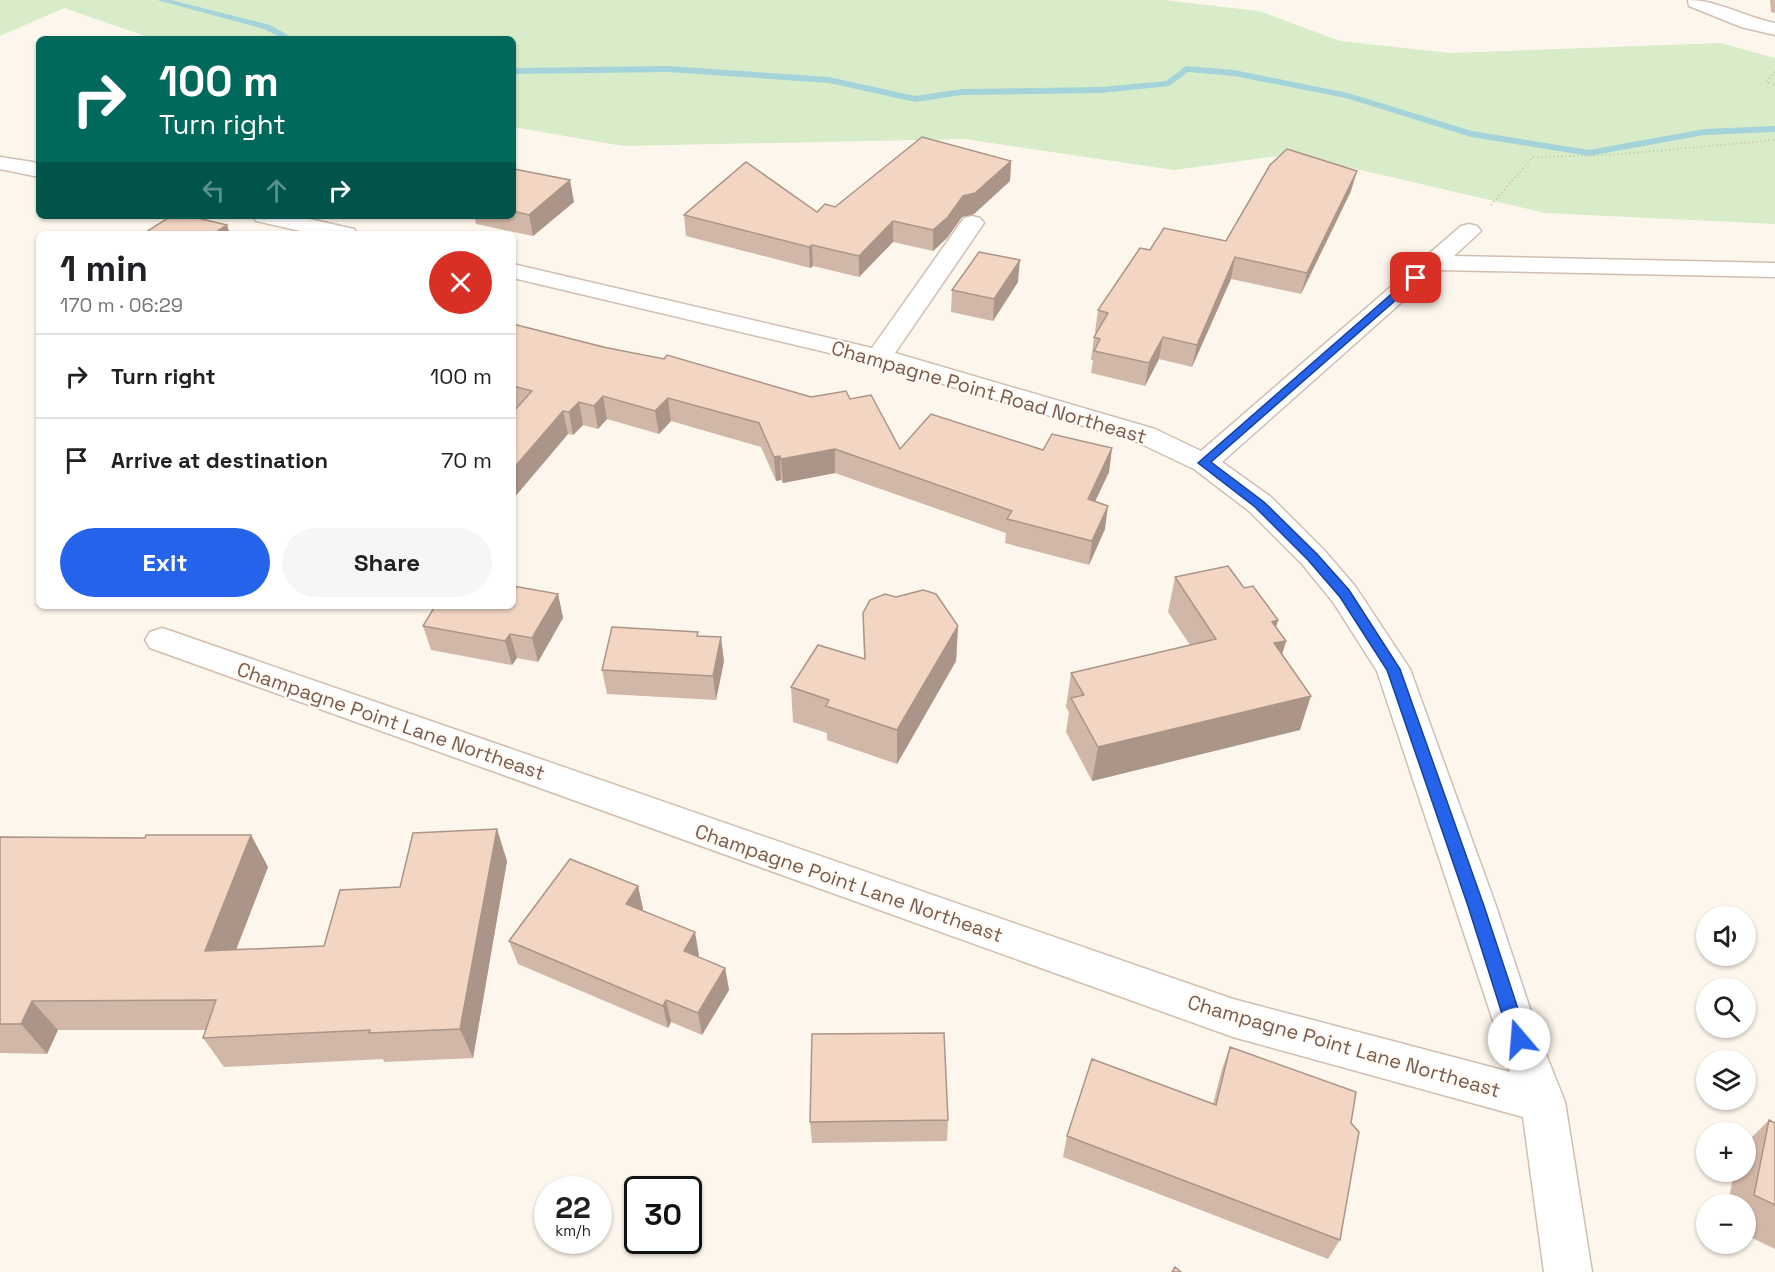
<!DOCTYPE html>
<html lang="en">
<head>
<meta charset="utf-8">
<style>
  :root { --surface:#fff; --page:#f6f6f6; --text:#202124; --muted:#757577; --line:#e0e0e0; --accent:#2563eb }
  body { margin:0; font-family:"Space Grotesk",sans-serif; background:var(--page); color:var(--text); height:100vh; display:flex; flex-direction:column; font-size:22px; white-space:nowrap }
  * { box-sizing:border-box; margin:0 }
  p { font-size:20px; color:var(--muted) }
  .icon { flex:none; width:33px; height:33px; fill:none; stroke:currentColor; stroke-width:2; stroke-linecap:round; stroke-linejoin:round }
  .map { position:relative; flex:1; overflow:hidden }
  .sheet { position:absolute; left:36px; top:231px; width:480px; height:378px; display:flex; flex-direction:column; background:var(--surface); border-radius:9px; box-shadow:0 2px 4px #0004 }
  .sheet>* { flex:none }
  .guide { position:absolute; left:36px; top:36px; width:480px; height:183px; border-radius:9px; box-shadow:0 2px 4px #0004; background:#00695c; color:#fff; overflow:hidden }
  .controls { position:absolute; left:1696px; top:906px; display:grid; gap:12px }
  .controls a { display:grid; place-items:center; width:60px; height:60px; border-radius:50%; background:var(--surface); box-shadow:0 2px 4px #0004; font-size:30px }
  .speed { position:absolute; left:534px; top:1176px; display:flex; gap:12px; font-size:30px; font-weight:700; text-align:center }
  .speed>* { display:grid; place-content:center; width:78px; height:78px; border-radius:50%; background:var(--surface); box-shadow:0 2px 4px #0004; line-height:1 }
  .speed small { font-size:15px; font-weight:400 }
  .speed .limit { border:3px solid #111; border-radius:9px; background:#fff; color:#111 }
  .pin { position:absolute; display:grid; place-items:center; width:51px; height:51px; color:#fff; margin:-26px; border-radius:12px; box-shadow:0 3px 9px #0006 }
  .me { position:absolute; width:66px; margin:-33px; rotate:342deg; stroke-linejoin:round; filter:drop-shadow(0 0 4px #0008) }
  .turn { display:flex; align-items:center; gap:21px; height:126px; padding:0 24px; font-size:27px }
  .turn .icon { width:78px; height:78px; stroke-width:2.5 }
  .turn b { display:block; font-size:42px; line-height:51px }
  .lanes { display:flex; align-items:center; height:57px; padding:0 24px; background:#0003; justify-content:center; gap:30px; direction:ltr }
  .lanes .off { opacity:.35 }
  .round { display:grid; place-items:center; flex:none; width:63px; height:63px; border-radius:32px; background:var(--page) }
  .headline { display:flex; align-items:center; justify-content:space-between; height:102px; padding:0 24px }
  h1 { font-size:36px; font-weight:600; line-height:45px }
  .cta { display:flex; gap:12px; margin-top:auto; padding:12px 24px }
  .cta a { flex:1; height:69px; border-radius:36px; background:var(--accent); color:#fff; font-size:24px; font-weight:600; line-height:69px; text-align:center }
  .cta a+a { background:var(--page); color:var(--text) }
  ul { padding:0; list-style:none }
  li { display:flex; align-items:center; gap:18px; height:84px; padding:0 24px; border-top:2px solid var(--line) }
  li div { flex:1 }
  li b { display:block; font-size:22px }
  li em { font-style:normal }
  .map>svg:first-child { display:block }
  .green { fill:#d8ecc9 }
  .lines { fill:none; stroke-linecap:round; stroke-linejoin:round }
  .stream { fill:#a5d3da; fill-rule:evenodd }
  .minor-casing { stroke:#d1beb0; stroke-width:3 }
  .path { stroke:#d9b8a5; stroke-width:2; stroke-dasharray:1 3; stroke-linecap:butt }
  .minor { fill:#fff; fill-rule:evenodd }
  .wall { fill:#d1b7a8 }
  .shaded-wall { fill:#aa9588 }
  .building { fill:#f3d5c3; stroke:#aa9588; stroke-width:1.5 }
  .route { fill:#2563eb; stroke:#184099; stroke-width:1.5 }
  .labels { text-anchor:middle; dominant-baseline:central; stroke-width:4.5; stroke-linejoin:round; paint-order:stroke }
  .street-label { font-size:20px; fill:#7a5c4d; stroke:#fffaf3 }
</style>
</head>
<body>
<div class="map">
<svg width="1775" height="1272" viewBox="0 0 1775 1272">
  <rect width="100%" height="100%" fill="#fdf6ec"/>
  <!-- green -->
  <path class="green" d="M 0,0 L 1164,0 L 1259,11 L 1340,41 L 1450,53 L 1721,43 L 1775,58 L 1775,224 L 1545,213 L 1292,154 L 1174,170 L 964,139 L 623,146 L 513,127 L 513,39 L 154,39 L 64,8 L 0,36 Z"/>
  <g class="lines">
    <!-- stream -->
    <path class="stream" d="M 157,0 L 171,0 L 270,25 L 295,39 L 284,39 L 264,29 Z
      M 668,66 L 829,77 L 915,96 L 962,89 L 1101,87 L 1166,81 L 1186,66 L 1234,70 L 1348,93 L 1472,131 L 1589,150 L 1704,129 L 1775,126 L 1775,132 L 1704,135 L 1589,156 L 1471,137 L 1346,98 L 1234,76 L 1188,72 L 1169,86 L 1101,93 L 962,95 L 915,102 L 829,83 L 668,72 L 513,74 L 513,68 Z"/>
    <defs>
      <path id="minor" d="M 1688,0 C 1718,0 1745,17 1775,23 L 1775,35 L 1741,27 L 1689,6 Z
        M 0,157 L 39,163 L 39,177 L 0,169 Z
        M 253,216 L 296,216 L 354,229 L 358,234 L 314,234 L 256,221 Z
        M 972,216 L 980,218 L 984,223 L 895,353 L 1155,429 L 1201,451 L 1461,226 L 1469,224 L 1477,226 L 1481,231 L 1454,256 L 1775,263 L 1775,277 L 1438,270 L 1222,462 L 1271,497 L 1324,550 L 1355,586 L 1410,669 L 1496,906 L 1540,1039 L 1565,1102 L 1592,1272 L 1544,1272 L 1523,1117 L 1233,1037 L 150,648 L 145,640 L 150,632 L 162,628 L 174,632 L 1233,999 L 1510,1072 L 1377,671 L 1333,602 L 1302,564 L 1249,511 L 1194,469 L 1135,441 L 872,363 L 513,278 L 513,264 L 872,348 L 964,218 Z"/>
    </defs>
    <!-- minor casing -->
    <use href="#minor" class="minor-casing"/>
    <!-- path -->
    <path class="path" d="M 1775,72 L 1766,82 L 1775,85
      M 1491,205 L 1533,157 L 1610,155 L 1775,140"/>
    <!-- minor -->
    <use href="#minor" class="minor"/>
  </g>
  <!-- wall -->
  <path class="wall" d="M 1770,0 L 1775,0 L 1775,13 L 1771,12 Z
    M 1011,161 L 1010,181 L 974,214 L 962,217 L 947,238 L 933,251 L 893,242 L 859,277 L 813,266 L 810,268 L 686,236 L 684,215 L 817,212 Z
    M 513,170 L 574,202 L 533,236 L 476,224 L 474,216 L 513,216 Z
    M 1351,191 L 1301,294 L 1231,279 L 1192,367 L 1159,359 L 1145,386 L 1091,373 L 1093,360 L 1091,360 L 1094,337 L 1096,333 L 1095,332 L 1098,310 L 1150,250 L 1226,241 Z
    M 1018,282 L 993,321 L 951,312 L 952,290 Z
    M 513,324 L 811,397 L 850,399 L 900,449 L 1043,450 L 1112,448 L 1109,472 L 1095,501 L 1105,529 L 1089,565 L 1005,543 L 1006,533 L 835,473 L 783,483 L 781,480 L 776,481 L 761,447 L 671,421 L 659,434 L 607,419 L 598,429 L 583,425 L 573,435 L 568,434 L 513,499 L 513,412 L 516,409 L 513,408 Z
    M 1175,577 L 1244,588 L 1278,620 L 1276,627 L 1286,641 L 1282,655 L 1300,730 L 1092,781 L 1066,732 L 1069,712 L 1066,707 L 1071,673 L 1190,645 L 1168,612 Z
    M 558,594 L 563,618 L 538,662 L 517,658 L 512,665 L 431,650 L 423,626 Z
    M 863,613 L 958,626 L 956,661 L 897,764 L 827,740 L 827,733 L 793,722 L 791,687 L 864,659 Z
    M 699,636 L 724,661 L 716,700 L 607,694 L 602,670 Z
    M 251,835 L 268,867 L 236,950 L 324,946 L 400,887 L 507,861 L 473,1058 L 384,1062 L 383,1059 L 224,1067 L 203,1038 L 206,1030 L 58,1030 L 47,1054 L 0,1053 L 0,837 L 145,838 Z
    M 638,886 L 643,909 L 642,911 L 699,955 L 698,957 L 725,968 L 729,990 L 702,1035 L 671,1022 L 668,1028 L 518,964 L 509,941 Z
    M 1230,1047 L 1351,1123 L 1340,1240 L 1328,1259 L 1063,1157 L 1067,1136 L 1213,1104 L 1222,1069 Z
    M 948,1120 L 947,1141 L 812,1143 L 810,1122 Z
    M 1769,1120 L 1775,1123 L 1775,1249 L 1746,1235 L 1746,1204 L 1728,1204 L 1734,1172 L 1746,1172 L 1746,1143 Z"/>
  <!-- shaded-wall -->
  <path class="shaded-wall" d="M 1011,161 L 1010,181 L 974,214 L 962,217 L 947,238 L 933,251 L 933,230 L 963,196 Z
    M 1357,171 L 1351,191 L 1301,294 L 1307,273 Z
    M 570,180 L 574,202 L 533,236 L 529,215 Z
    M 893,221 L 893,242 L 859,277 L 859,256 Z
    M 227,225 L 230,234 L 213,234 Z
    M 812,245 L 813,266 L 810,268 L 809,247 Z
    M 1235,257 L 1231,279 L 1192,367 L 1197,345 Z
    M 1020,260 L 1018,282 L 993,321 L 994,299 Z
    M 1163,337 L 1159,359 L 1145,386 L 1149,363 Z
    M 603,396 L 607,419 L 598,429 L 594,406 Z
    M 668,398 L 671,421 L 659,434 L 655,411 Z
    M 579,402 L 583,425 L 573,435 L 569,412 Z
    M 563,411 L 568,434 L 513,499 L 513,469 Z
    M 1112,448 L 1109,472 L 1085,523 L 1088,499 Z
    M 835,449 L 835,473 L 783,483 L 781,459 Z
    M 780,456 L 781,480 L 776,481 L 774,457 Z
    M 1108,506 L 1105,529 L 1089,565 L 1092,541 Z
    M 558,594 L 563,618 L 538,662 L 532,638 Z
    M 1278,620 L 1268,655 L 1272,622 Z
    M 958,626 L 956,661 L 897,764 L 897,730 Z
    M 510,634 L 517,658 L 512,665 L 505,641 Z
    M 721,637 L 724,661 L 716,700 L 713,676 Z
    M 1286,641 L 1276,675 L 1274,643 Z
    M 1311,696 L 1300,730 L 1092,781 L 1098,747 Z
    M 497,829 L 507,861 L 473,1058 L 460,1029 Z
    M 251,835 L 268,867 L 224,981 L 205,951 Z
    M 638,886 L 643,909 L 631,927 L 626,904 Z
    M 695,932 L 699,955 L 688,974 L 684,951 Z
    M 725,968 L 729,990 L 702,1035 L 698,1013 Z
    M 666,1000 L 671,1022 L 668,1028 L 663,1006 Z
    M 32,1001 L 58,1030 L 47,1054 L 21,1024 Z"/>
  <!-- building -->
  <path class="building" d="M 922,137 L 1011,161 L 975,193 L 963,196 L 948,217 L 933,230 L 893,221 L 859,256 L 812,245 L 809,247 L 684,215 L 746,162 L 817,212 L 825,204 L 835,207 Z
    M 1287,149 L 1357,171 L 1307,273 L 1235,257 L 1197,345 L 1163,337 L 1149,363 L 1094,351 L 1100,339 L 1094,337 L 1108,313 L 1098,310 L 1140,248 L 1150,250 L 1164,228 L 1226,241 L 1270,165 Z
    M 514,169 L 570,180 L 529,215 L 513,211 L 513,170 Z
    M 171,216 L 189,216 L 227,225 L 213,234 L 143,234 Z
    M 979,252 L 1020,260 L 994,299 L 952,290 Z
    M 513,324 L 603,347 L 664,359 L 667,355 L 811,397 L 846,391 L 850,399 L 871,395 L 900,449 L 931,414 L 1043,450 L 1052,434 L 1112,448 L 1088,499 L 1108,506 L 1092,541 L 1007,519 L 1012,511 L 835,449 L 781,459 L 780,456 L 774,457 L 759,423 L 668,398 L 655,411 L 603,396 L 594,406 L 579,402 L 569,412 L 563,411 L 513,469 L 513,412 L 532,391 L 513,386 Z
    M 1228,566 L 1244,588 L 1253,586 L 1278,620 L 1272,622 L 1286,641 L 1274,643 L 1311,696 L 1098,747 L 1071,698 L 1084,695 L 1071,673 L 1216,639 L 1175,577 Z
    M 513,586 L 558,594 L 532,638 L 510,634 L 505,641 L 423,626 L 435,606 L 513,606 Z
    M 923,590 L 936,594 L 958,626 L 897,730 L 826,706 L 829,700 L 791,687 L 818,645 L 865,659 L 863,613 L 870,600 L 885,594 L 896,597 Z
    M 612,627 L 698,632 L 697,636 L 721,637 L 713,676 L 602,670 Z
    M 497,829 L 460,1029 L 369,1033 L 370,1030 L 203,1038 L 216,1000 L 32,1001 L 21,1024 L 0,1024 L 0,837 L 145,838 L 146,835 L 251,835 L 205,951 L 324,946 L 340,890 L 400,887 L 413,833 Z
    M 570,859 L 638,886 L 626,904 L 695,932 L 684,951 L 725,968 L 698,1013 L 666,1000 L 663,1006 L 509,941 Z
    M 944,1033 L 948,1120 L 810,1122 L 812,1034 Z
    M 1230,1047 L 1356,1092 L 1351,1123 L 1359,1132 L 1340,1240 L 1067,1136 L 1092,1059 L 1216,1105 Z
    M 1769,1120 L 1775,1123 L 1775,1205 L 1754,1195 Z
    M 1175,1267 L 1181,1272 L 1172,1272 Z"/>
  <!-- route -->
  <path class="route" d="M 1412,276 L 1421,278 L 1211,462 L 1264,502 L 1317,554 L 1349,590 L 1400,669 L 1484,906 L 1528,1039 L 1525,1045 L 1519,1047 L 1513,1045 L 1510,1039 L 1468,906 L 1387,670 L 1340,597 L 1308,560 L 1255,507 L 1198,463 Z"/>
  <g class="labels">
    <!-- street labels -->
    <g class="street-label">
      <text transform="translate(989 392) rotate(16)">Champagne Point Road Northeast</text>
      <text transform="translate(391 721) rotate(19)">Champagne Point Lane Northeast</text>
      <text transform="translate(849 883) rotate(19)">Champagne Point Lane Northeast</text>
      <text transform="translate(1344 1046) rotate(16)">Champagne Point Lane Northeast</text>
    </g>
  </g>
</svg>
<div class="controls">
<a><svg class="icon" aria-label="sound" viewBox="0 0 24 24"><path d="M4 9h4l5-4v14l-5-4H4zM17 9q2 3 0 6"/></svg></a>
<a><svg class="icon" aria-label="search" viewBox="0 0 24 24"><circle cx="10" cy="10" r="6"/><path d="M15 15l6 6"/></svg></a>
<a><svg class="icon" aria-label="layers" viewBox="0 0 24 24"><path d="M12 4l9 5-9 5-9-5zM3 14l9 5 9-5"/></svg></a>
<a>+</a>
<a>−</a>
</div>
<div class="speed"><div>22<small>km/h</small></div><div class="limit">30</div></div>
<div class="pin" style="left:1416px;top:278px;background:#d93025"><svg class="icon" aria-label="arrive" viewBox="0 0 24 24"><path d="M6 21V4h12l-3 4 3 4H6"/></svg></div>
<svg class="me" style="left:1519px;top:1039px" viewBox="-20 -20 40 40"><circle r="19" fill="#fff"/><path d="M0-13L10 11 0 6-10 11z" fill="#2563eb"/></svg>
<div class="guide">
<div class="turn"><svg class="icon" aria-label="right" viewBox="0 0 24 24"><path d="M7 20v-9h11M14 6l5 5-5 5"/></svg><div><b>100 m</b>Turn right</div></div>
<div class="lanes"><svg class="icon off" aria-label="left" viewBox="0 0 24 24"><path d="M17 20v-9H6M10 6l-5 5 5 5"/></svg><svg class="icon off" aria-label="ahead" viewBox="0 0 24 24"><path d="M12 20V5M6 11l6-6 6 6"/></svg><svg class="icon" aria-label="right" viewBox="0 0 24 24"><path d="M7 20v-9h11M14 6l5 5-5 5"/></svg></div>
</div>
<section class="sheet">
<div class="headline"><div><h1>1 min</h1><p>170 m · 06:29</p></div><a class="round" style="background:#d93025;color:#fff"><svg class="icon" aria-label="close" viewBox="0 0 24 24"><path d="M6 6l12 12M18 6L6 18"/></svg></a></div>
<ul>
<li><svg class="icon" aria-label="right" viewBox="0 0 24 24"><path d="M7 20v-9h11M14 6l5 5-5 5"/></svg><div><b>Turn right</b></div><em>100 m</em></li>
<li><svg class="icon" aria-label="arrive" viewBox="0 0 24 24"><path d="M6 21V4h12l-3 4 3 4H6"/></svg><div><b>Arrive at destination</b></div><em>70 m</em></li>
</ul>
<div class="cta"><a>Exit</a><a>Share</a></div>
</section>
</div>
</body>
</html>
